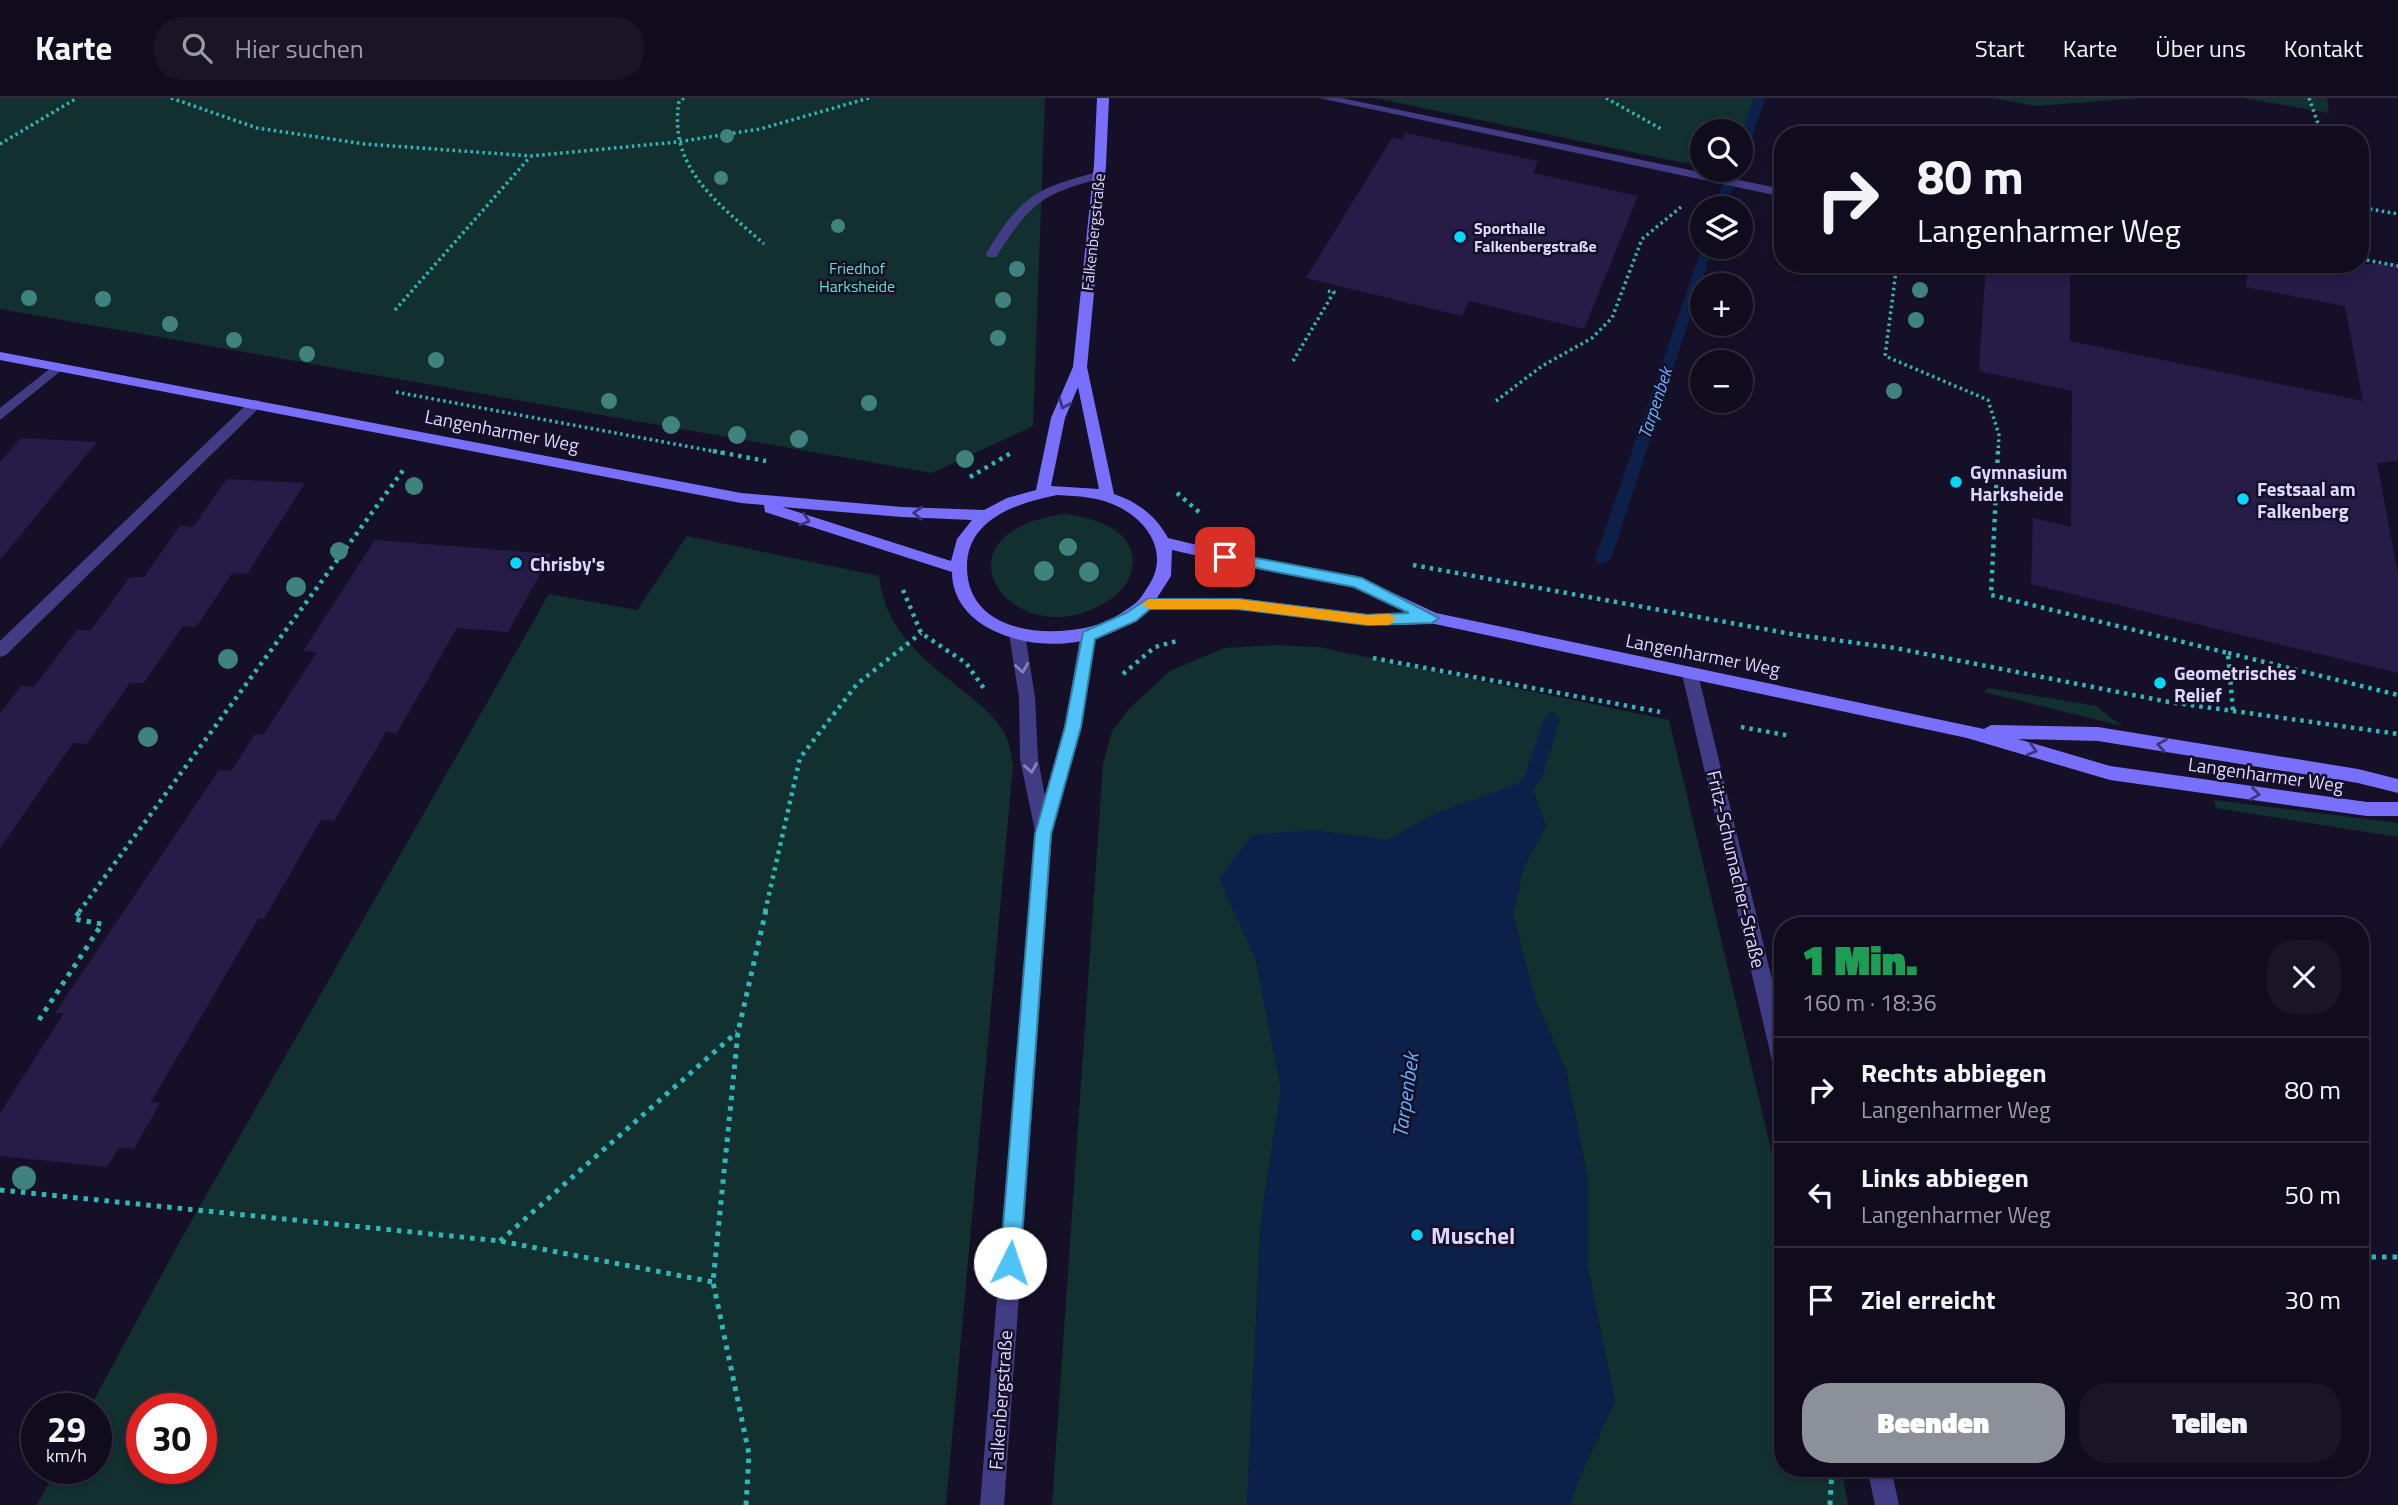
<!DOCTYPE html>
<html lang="de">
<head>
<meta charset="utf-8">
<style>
  :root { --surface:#100c1d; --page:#191526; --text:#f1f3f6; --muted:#9c9ba4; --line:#302c3b; --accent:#8c9099 }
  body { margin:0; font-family:"Titillium Web",sans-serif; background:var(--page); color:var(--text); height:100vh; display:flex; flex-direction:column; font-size:26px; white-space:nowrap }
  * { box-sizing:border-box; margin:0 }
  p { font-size:23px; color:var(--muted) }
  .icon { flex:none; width:38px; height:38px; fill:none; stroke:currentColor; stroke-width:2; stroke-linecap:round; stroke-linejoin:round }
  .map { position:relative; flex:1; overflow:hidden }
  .drawer { position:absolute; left:1774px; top:819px; width:595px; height:560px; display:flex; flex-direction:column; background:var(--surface); border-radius:28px; box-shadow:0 4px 10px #0003,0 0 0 2px var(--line) }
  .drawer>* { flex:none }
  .hud { position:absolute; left:1774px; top:28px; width:595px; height:147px; border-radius:28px; box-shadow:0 4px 10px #0003,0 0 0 2px var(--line); background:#100c1d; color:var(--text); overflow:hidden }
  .controls { position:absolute; left:1690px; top:21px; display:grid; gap:14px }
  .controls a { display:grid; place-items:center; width:63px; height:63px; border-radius:50%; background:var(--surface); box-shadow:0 4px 10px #0003,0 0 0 2px var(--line); font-size:35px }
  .speed { position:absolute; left:21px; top:1295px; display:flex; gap:14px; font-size:35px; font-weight:700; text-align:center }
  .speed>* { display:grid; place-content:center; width:91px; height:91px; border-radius:50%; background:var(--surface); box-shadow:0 4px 10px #0003,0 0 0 2px var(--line); line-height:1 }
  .speed small { font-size:18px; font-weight:400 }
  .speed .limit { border:10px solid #d22; background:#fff; color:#111 }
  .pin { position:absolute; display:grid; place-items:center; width:60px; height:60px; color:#fff; margin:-30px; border-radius:14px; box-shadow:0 4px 10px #0006 }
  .me { position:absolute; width:77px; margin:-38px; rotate:4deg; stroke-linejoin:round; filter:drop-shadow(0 0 5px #0008) }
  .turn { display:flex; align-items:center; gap:24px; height:147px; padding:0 28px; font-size:32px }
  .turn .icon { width:91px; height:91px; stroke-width:2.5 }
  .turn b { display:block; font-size:49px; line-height:60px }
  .round { display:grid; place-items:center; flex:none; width:74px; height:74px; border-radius:28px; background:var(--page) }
  .summary { display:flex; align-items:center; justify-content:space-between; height:119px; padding:0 28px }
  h1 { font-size:42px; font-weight:800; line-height:52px; color:#1e9e55 }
  .button { display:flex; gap:14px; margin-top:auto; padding:14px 28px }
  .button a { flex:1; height:80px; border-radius:28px; background:var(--accent); color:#fff; font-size:28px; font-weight:800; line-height:80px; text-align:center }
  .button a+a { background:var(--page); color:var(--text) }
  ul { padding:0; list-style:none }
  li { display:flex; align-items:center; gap:21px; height:105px; padding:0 28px; border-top:2px solid var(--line) }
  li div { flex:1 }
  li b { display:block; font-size:26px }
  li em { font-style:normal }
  header { display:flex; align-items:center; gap:42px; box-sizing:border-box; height:98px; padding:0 35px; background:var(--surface); border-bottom:2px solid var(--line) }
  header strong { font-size:33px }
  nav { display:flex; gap:38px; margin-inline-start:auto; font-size:24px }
  .search { width:490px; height:63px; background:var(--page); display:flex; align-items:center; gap:18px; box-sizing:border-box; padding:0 24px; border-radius:28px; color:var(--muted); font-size:26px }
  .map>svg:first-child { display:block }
  .green { fill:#133031; fill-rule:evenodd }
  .water { fill:#0d2049 }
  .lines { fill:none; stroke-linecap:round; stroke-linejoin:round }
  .stream { fill:#0d2049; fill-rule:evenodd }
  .building { fill:#271c48 }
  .path-far2 { stroke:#31b7b6; stroke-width:3.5; stroke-dasharray:2.5 3.5; stroke-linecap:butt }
  .path-far1 { stroke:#31b7b6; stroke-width:4.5; stroke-dasharray:3.5 5; stroke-linecap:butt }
  .path { stroke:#31b7b6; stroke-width:5; stroke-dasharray:4.5 6; stroke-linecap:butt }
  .lane { fill:#423c85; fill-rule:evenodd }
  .street { fill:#423c85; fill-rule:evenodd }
  .secondary { fill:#796ffd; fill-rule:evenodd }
  .tree { fill:#3f827e }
  .oneway { stroke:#3d367d }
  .oneway2 { stroke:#8881bb }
  .route { fill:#4fc3f7; stroke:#337fa1; stroke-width:2 }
  .slow { fill:#f59e0b }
  .poi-dot { fill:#05d7fc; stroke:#151027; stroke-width:2.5 }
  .labels { text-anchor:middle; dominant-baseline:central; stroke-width:5; stroke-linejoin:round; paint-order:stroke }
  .far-poi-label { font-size:16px; font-weight:bold; fill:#ddd6fe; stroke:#151027; text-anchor:start }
  .far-street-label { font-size:16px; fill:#ddd6fe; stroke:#151027 }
  .far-park-label { font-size:16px; fill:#62dfc6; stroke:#151027 }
  .far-water-label { font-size:18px; font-style:italic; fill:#66affd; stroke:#151027 }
  .street-label { font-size:19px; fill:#ddd6fe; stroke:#151027 }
  .poi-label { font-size:19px; font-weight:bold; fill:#ddd6fe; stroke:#151027; text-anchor:start }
  .water-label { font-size:21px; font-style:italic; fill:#66affd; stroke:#151027 }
  .near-poi-label { font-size:23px; font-weight:bold; fill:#ddd6fe; stroke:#151027; text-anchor:start }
</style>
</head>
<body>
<header>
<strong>Karte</strong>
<div class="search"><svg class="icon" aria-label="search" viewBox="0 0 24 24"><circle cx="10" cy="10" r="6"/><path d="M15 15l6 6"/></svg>Hier suchen</div>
<nav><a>Start</a><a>Karte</a><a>Über uns</a><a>Kontakt</a></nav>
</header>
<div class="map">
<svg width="2398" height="1407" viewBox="0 0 2398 1407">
  <rect width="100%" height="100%" fill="#151027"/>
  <!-- green -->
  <path class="green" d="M 0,0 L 1045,0 L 1033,328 L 932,375 L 0,211 Z
    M 1375,0 L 1756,0 L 1741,52 L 1741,33 L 1703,33 L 1703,69 Z
    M 1993,0 L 2141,0 L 2036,8 Z
    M 2243,0 L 2327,0 L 2329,15 Z
    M 1066,416 C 1097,420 1142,434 1131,475 C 1128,485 1121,494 1112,500 C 1016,568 920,434 1066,416 Z
    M 687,438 L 879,478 C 886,536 925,562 967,596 C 981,607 996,620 1005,636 C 1010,645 1011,658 1013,667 L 946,1407 L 37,1407 L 57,1370 L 96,1370 L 96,1311 L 89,1311 L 180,1143 L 549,496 L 637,512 ZM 142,1311 L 201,1311 L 201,1370 L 142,1370 Z
    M 1275,547 L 1318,549 L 1669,622 L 1783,1102 L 1783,1370 L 1841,1370 L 1848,1407 L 1571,1407 L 1576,1387 L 1615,1303 L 1588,1171 L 1588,1081 L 1566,972 L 1535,901 L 1513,817 L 1524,768 L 1546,729 L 1532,689 L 1533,681 L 1434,716 L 1388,742 L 1312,732 L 1220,781 L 1256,862 L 1281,991 L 1261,1122 L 1247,1407 L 1052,1407 L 1103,666 L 1112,633 L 1129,611 L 1170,573 L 1224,550 Z
    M 1988,590 L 2096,608 L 2122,628 L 1984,594 Z
    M 2214,702 L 2398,725 L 2398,739 L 2216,710 Z"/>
  <!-- water -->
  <path class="water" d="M 1533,680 L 1532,689 L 1546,729 L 1524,768 L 1513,817 L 1535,901 L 1566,972 L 1588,1081 L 1588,1171 L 1615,1303 L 1576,1387 L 1571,1407 L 1247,1407 L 1261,1122 L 1281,991 L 1256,862 L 1219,781 L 1252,737 L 1312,732 L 1388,742 L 1434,716 Z"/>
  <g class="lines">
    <!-- stream -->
    <path class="stream" d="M 1754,0 L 1766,0 L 1747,52 L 1741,55 L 1741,36 Z
      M 1728,72 L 1740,72 L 1726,110 L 1714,110 Z
      M 1703,146 L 1703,149 L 1713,149 L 1611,461 L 1603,466 L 1598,465 L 1595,461 Z
      M 1552,614 L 1560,621 L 1542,680 L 1523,704 L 1511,704 L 1508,699 L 1525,677 L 1544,621 Z"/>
  </g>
  <!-- building -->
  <path class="building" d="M 1406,35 L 1538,63 L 1533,75 L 1638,98 L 1584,231 L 1469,203 L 1462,218 L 1306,180 L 1392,40 L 1402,42 Z
    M 1986,166 L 2070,166 L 2070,243 L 2363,303 L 2345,208 L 2246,189 L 2248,166 L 2398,166 L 2398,363 L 2377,365 L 2398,476 L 2398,575 L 2031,486 L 2033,420 L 2071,429 L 2072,293 L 1979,273 Z
    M 21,340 L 97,344 L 0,462 L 0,364 Z
    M 227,381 L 305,385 L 247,476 L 232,475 L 196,529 L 183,528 L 144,585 L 130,585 L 87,646 L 73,645 L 0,750 L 0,616 L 21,588 L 34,589 L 77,532 L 91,532 L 130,479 L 144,479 L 180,428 L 193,429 Z
    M 375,442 L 551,456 L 508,534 L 457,530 L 397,635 L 386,634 L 334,723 L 321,722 L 264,821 L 259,820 L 151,1004 L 160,1005 L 134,1051 L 119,1050 L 107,1069 L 0,1058 L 0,1015 L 64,915 L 55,915 L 219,672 L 231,673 L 255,636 L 263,637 L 317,554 L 303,553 Z"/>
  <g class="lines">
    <!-- path-far2 -->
    <path class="path-far2" d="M 171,0 L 257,30 L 365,46 L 531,58 L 677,44 L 760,31 L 869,0
      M 684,0 L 679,3 C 668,71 718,105 764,146
      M 1606,0 L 1663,32
      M 2309,0 L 2322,37
      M 0,46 L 77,0
      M 2361,105 L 2364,110 L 2361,122
      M 2364,110 L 2398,116
      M 2361,161 L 2398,168
      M 1897,166 L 1885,258 L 1988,302 L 1999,337 L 1998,355
      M 395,212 L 530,59
      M 1293,263 L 1334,194 L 1327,193
      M 396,294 L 723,355
      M 1496,303 L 1542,268 L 1592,240 L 1612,220 L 1642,141 L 1681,109"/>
    <!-- path-far1 -->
    <path class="path-far1" d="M 713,353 L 766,363
      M 1998,353 L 1991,497 L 2228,555 L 2233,613
      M 970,379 L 1011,355
      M 1177,395 L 1199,414
      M 1413,467 L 1797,537 L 1895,550 L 2169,604 L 2398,636
      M 903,492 L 921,535 L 966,565 L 985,592
      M 2228,555 L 2398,597
      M 1373,560 L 1660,614
      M 1123,576 L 1155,549 L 1177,543
      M 1741,629 L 1791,638
      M 79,814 L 404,371
      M 765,814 L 800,660 L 857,586 L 921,535"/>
    <!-- path -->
    <path class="path" d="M 39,922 L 102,826 L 74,821 L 81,812
      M 0,1092 L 500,1143 L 713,1184
      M 500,1143 L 737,934
      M 2361,1159 L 2398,1159
      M 746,1407 L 749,1356 L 713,1184 L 738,934 L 766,812
      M 1830,1407 L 1832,1370"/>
    <!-- lane -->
    <path class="lane" d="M 1319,0 L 1341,0 L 1783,91 L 1783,99 Z
      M 1098,74 L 1104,78 L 1102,80 C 1039,97 1031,105 996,159 L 988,159 L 986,156 C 1019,100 1035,90 1098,74 Z"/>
    <!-- street -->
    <path class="street" d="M 57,265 L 62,266 L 62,272 L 0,322 L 0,310 Z
      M 255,302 L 260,303 L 260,309 L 6,557 L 0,559 L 0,543 L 250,303 Z
      M 1017,530 L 1025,536 L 1035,599 L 1038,661 L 1045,698 L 1065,629 L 1080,538 L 1088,532 L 1096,538 L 1081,629 L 1052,736 L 1004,1407 L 980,1407 L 1035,733 L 1020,661 L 1019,599 L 1009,536 Z
      M 1690,570 L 1698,576 L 1783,927 L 1783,976 L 1776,974 L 1773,967 L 1682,576 Z
      M 1867,1370 L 1891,1370 L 1899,1407 L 1875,1407 Z"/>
    <!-- secondary -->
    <path class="secondary" d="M 1097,0 L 1109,0 L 1106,67 L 1087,269 L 1114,396 C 1138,404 1156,418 1168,440 L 1247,459 L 1357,478 L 1436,515 L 1984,631 L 1991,627 L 2098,629 L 2358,671 L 2398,681 L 2398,695 L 2358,685 L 2098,643 L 2018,641 L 2110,668 L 2367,704 L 2398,704 L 2398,718 L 2367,718 L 2110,682 L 1967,640 L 1430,525 C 1361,533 1297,512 1228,512 C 1211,512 1161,507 1148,512 C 1138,516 1130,526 1121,530 C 1110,537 1093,540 1081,543 C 1032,554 952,533 952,474 L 765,414 L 764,407 L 741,405 L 0,262 L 0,254 L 741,395 L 902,409 L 984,412 L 1007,400 L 1036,392 L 1051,320 L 1073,269 L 1094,67 ZM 1078,289 L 1099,391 L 1051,388 L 1065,320 ZM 1057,397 C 1078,398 1100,399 1119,409 C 1149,424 1169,456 1149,487 C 1144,494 1141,502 1133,507 C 1124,513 1115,520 1106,524 C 1056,542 968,538 967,470 C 966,421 1017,405 1057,397 ZM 782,409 L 902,419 L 972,422 L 957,441 L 951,463 ZM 1172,452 L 1247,469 L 1354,489 L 1407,515 L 1367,516 L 1238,500 L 1157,500 L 1171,478 Z"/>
  </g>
  <!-- trees -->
  <g class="tree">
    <circle cx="727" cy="38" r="7"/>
    <circle cx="721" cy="80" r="7"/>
    <circle cx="838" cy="128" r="7"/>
    <circle cx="1017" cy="171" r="8"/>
    <circle cx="1920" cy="192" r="8"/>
    <circle cx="29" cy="200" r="8"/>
    <circle cx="103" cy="201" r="8"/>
    <circle cx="1003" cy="202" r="8"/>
    <circle cx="1916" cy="222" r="8"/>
    <circle cx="170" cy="226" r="8"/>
    <circle cx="998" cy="240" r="8"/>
    <circle cx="234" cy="242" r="8"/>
    <circle cx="307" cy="256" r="8"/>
    <circle cx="436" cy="262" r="8"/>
    <circle cx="1894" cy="293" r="8"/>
    <circle cx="609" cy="303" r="8"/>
    <circle cx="869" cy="305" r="8"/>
    <circle cx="671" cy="327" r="9"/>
    <circle cx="737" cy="337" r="9"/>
    <circle cx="799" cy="341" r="9"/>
    <circle cx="965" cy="361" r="9"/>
    <circle cx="414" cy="388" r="9"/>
    <circle cx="1068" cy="449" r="9"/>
    <circle cx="339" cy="453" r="9"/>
    <circle cx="1044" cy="473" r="10"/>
    <circle cx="1089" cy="474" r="10"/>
    <circle cx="296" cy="489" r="10"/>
    <circle cx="228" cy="561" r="10"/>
    <circle cx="148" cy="639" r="10"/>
    <circle cx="24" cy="1080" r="12"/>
  </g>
  <!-- one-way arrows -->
  <defs><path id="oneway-chevron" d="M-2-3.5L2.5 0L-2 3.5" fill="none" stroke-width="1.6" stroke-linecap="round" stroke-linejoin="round" transform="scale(1.75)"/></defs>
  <g class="oneway">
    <use href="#oneway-chevron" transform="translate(1064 306) rotate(113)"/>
    <use href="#oneway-chevron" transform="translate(918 415) rotate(-178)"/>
    <use href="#oneway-chevron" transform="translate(805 422) rotate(18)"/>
    <use href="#oneway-chevron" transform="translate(2162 647) rotate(-170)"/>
    <use href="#oneway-chevron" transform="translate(2032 652) rotate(16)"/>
    <use href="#oneway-chevron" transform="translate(2255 696) rotate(8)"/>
  </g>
  <g class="oneway2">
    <use href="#oneway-chevron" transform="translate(1022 570) rotate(81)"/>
    <use href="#oneway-chevron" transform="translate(1031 670) rotate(80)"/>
  </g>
  <!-- route -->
  <path class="route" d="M 1225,454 L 1362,480 L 1439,520 L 1432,525 L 1367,527 L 1238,511 L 1150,511 L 1136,523 L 1095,541 L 1081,629 L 1051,736 L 1020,1165 L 1017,1172 L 1010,1175 L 1003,1172 L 1000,1165 L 1035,736 L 1065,629 L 1083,534 L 1126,515 L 1147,501 L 1238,501 L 1367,517 L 1409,515 L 1354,489 L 1220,463 L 1220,456 Z"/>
  <!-- slow -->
  <path class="slow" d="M 1149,501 L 1238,501 L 1367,517 L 1389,516 L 1396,521 L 1389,527 L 1367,527 L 1238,511 L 1149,511 L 1142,506 Z"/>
  <!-- markers -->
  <g class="poi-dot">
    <circle cx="1460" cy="139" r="7"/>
    <circle cx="1956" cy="384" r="7"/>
    <circle cx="2243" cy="401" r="7"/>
    <circle cx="516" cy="465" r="7"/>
    <circle cx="2160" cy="585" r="7"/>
    <circle cx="1417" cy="1137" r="7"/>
  </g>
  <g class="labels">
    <!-- far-poi labels -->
    <g class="far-poi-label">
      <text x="1474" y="130">Sporthalle<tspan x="1474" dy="18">Falkenbergstraße</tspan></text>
    </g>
    <!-- far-street labels -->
    <g class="far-street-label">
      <text transform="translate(1093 134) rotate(-84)">Falkenbergstraße</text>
    </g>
    <!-- far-park labels -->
    <g class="far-park-label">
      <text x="857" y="170">Friedhof<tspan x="857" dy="18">Harksheide</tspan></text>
    </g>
    <!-- far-water labels -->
    <g class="far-water-label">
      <text transform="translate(1655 305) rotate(-72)">Tarpenbek</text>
    </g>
    <!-- street labels -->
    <g class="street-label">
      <text transform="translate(502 332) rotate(11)">Langenharmer Weg</text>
      <text transform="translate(1703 556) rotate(11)">Langenharmer Weg</text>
      <text transform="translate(2266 676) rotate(8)">Langenharmer Weg</text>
      <text transform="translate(1737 771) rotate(77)">Fritz-Schumacher-Straße</text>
      <text transform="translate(1000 1302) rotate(-86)">Falkenbergstraße</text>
    </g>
    <!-- poi labels -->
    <g class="poi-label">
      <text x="1970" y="373">Gymnasium<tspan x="1970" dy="22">Harksheide</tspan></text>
      <text x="2257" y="390">Festsaal am<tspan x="2257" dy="22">Falkenberg</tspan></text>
      <text x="530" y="465">Chrisby's</text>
      <text x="2174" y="574">Geometrisches<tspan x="2174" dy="22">Relief</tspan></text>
    </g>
    <!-- water labels -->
    <g class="water-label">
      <text transform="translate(1405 997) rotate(-82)">Tarpenbek</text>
    </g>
    <!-- near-poi labels -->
    <g class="near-poi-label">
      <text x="1431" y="1137">Muschel</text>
    </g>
  </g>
</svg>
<div class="controls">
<a><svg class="icon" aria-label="search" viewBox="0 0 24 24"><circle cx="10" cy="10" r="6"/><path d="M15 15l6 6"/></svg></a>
<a><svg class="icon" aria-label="layers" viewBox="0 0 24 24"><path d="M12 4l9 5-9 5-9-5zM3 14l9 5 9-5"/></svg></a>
<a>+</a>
<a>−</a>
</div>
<div class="speed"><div>29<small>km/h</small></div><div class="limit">30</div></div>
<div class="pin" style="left:1225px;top:459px;background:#d93025"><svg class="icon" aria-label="arrive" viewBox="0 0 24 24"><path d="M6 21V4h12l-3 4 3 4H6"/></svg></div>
<svg class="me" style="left:1010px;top:1165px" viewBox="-20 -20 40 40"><circle r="19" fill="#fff"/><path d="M0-13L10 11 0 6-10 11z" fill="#4fc3f7"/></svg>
<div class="hud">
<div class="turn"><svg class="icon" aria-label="right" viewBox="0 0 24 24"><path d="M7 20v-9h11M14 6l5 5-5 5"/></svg><div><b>80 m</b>Langenharmer Weg</div></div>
</div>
<section class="drawer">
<div class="summary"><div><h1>1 Min.</h1><p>160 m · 18:36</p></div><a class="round"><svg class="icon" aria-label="close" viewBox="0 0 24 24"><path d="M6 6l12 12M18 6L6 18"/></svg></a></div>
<ul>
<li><svg class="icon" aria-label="right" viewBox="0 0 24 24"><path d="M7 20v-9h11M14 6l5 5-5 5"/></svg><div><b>Rechts abbiegen</b><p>Langenharmer Weg</p></div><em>80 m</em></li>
<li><svg class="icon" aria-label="left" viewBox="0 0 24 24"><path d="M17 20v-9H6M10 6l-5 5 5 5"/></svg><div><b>Links abbiegen</b><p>Langenharmer Weg</p></div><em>50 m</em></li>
<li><svg class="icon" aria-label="arrive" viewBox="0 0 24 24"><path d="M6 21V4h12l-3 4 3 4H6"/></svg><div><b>Ziel erreicht</b></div><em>30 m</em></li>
</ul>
<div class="button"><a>Beenden</a><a>Teilen</a></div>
</section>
</div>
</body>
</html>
